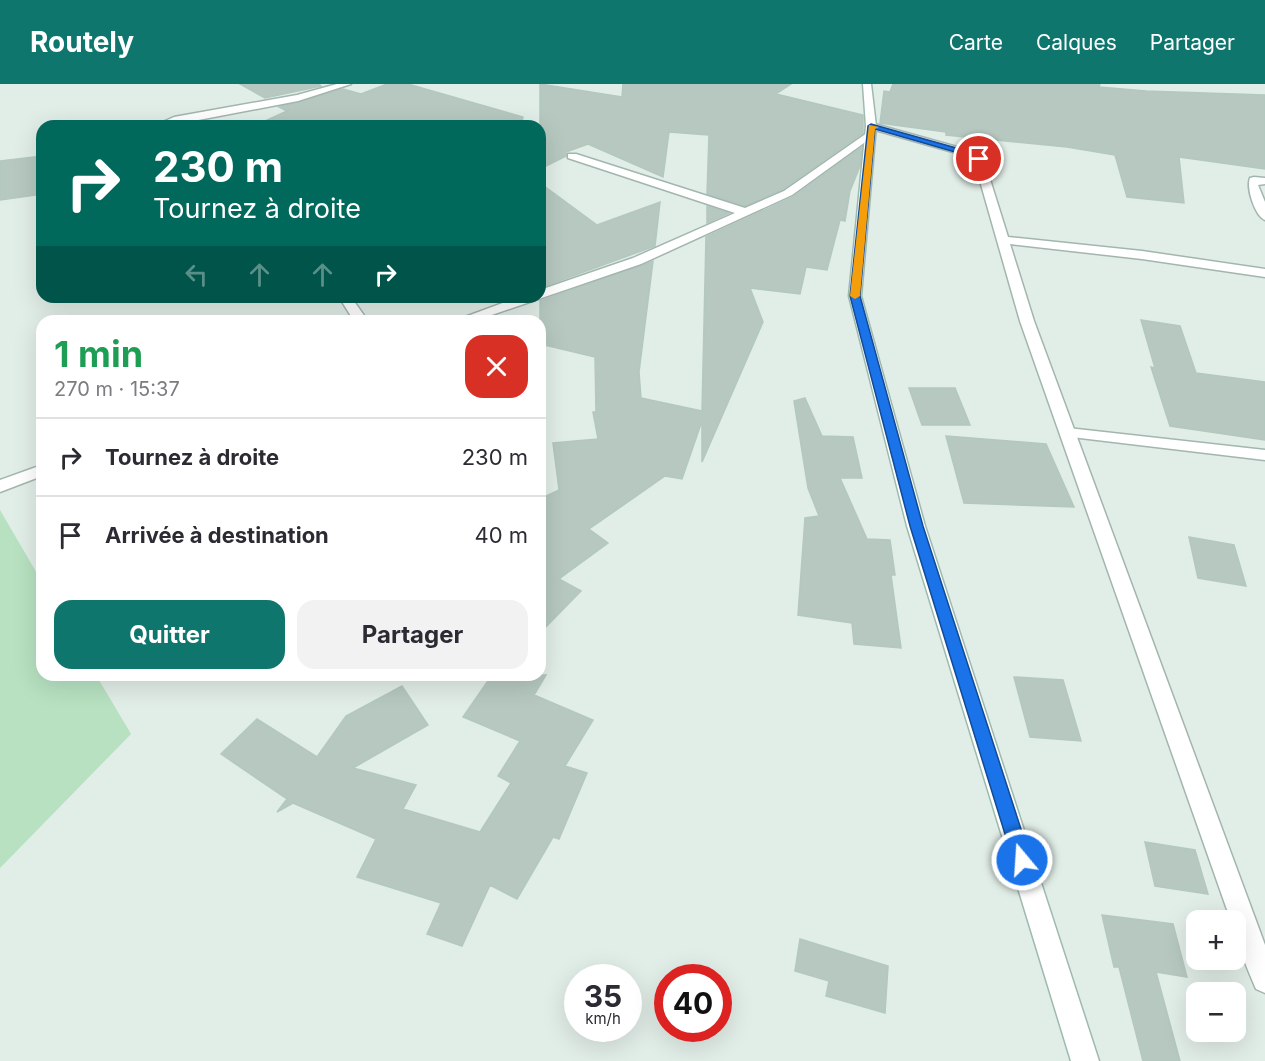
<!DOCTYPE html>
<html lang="fr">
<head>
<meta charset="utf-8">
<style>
  :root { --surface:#fff; --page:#f2f2f3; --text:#2b2b33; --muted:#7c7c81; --line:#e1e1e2; --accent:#0f766e }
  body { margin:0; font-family:Inter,sans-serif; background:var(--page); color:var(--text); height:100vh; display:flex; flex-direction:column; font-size:22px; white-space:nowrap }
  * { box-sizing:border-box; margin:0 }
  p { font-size:20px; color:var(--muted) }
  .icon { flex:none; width:33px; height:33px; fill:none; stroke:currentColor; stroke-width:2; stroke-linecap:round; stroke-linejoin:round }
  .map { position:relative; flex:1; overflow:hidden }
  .panel { position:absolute; left:36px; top:231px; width:510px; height:366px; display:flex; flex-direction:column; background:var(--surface); border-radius:18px; box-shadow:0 6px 24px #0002 }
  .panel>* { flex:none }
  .guide { position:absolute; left:36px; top:36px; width:510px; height:183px; border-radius:18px; box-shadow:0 6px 24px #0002; background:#00695c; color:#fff; overflow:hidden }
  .tools { position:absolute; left:1186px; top:826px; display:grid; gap:12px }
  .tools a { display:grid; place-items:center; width:60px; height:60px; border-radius:12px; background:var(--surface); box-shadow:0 6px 24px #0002; font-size:30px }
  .speed { position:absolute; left:564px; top:880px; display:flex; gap:12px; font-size:30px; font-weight:700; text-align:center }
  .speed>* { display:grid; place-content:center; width:78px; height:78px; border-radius:50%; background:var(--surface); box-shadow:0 6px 24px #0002; line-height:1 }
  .speed small { font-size:15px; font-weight:400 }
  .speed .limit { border:9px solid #d22; background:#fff; color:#111 }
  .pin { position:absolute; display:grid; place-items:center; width:51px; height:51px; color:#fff; margin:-26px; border:3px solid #fff; border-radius:50%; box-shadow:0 2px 6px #0007 }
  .me { position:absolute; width:66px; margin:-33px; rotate:342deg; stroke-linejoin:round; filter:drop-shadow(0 0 4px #0008) }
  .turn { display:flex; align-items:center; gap:21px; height:126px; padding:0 18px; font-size:27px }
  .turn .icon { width:78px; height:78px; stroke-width:2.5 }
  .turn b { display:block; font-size:42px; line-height:51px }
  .lanes { display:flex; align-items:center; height:57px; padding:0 18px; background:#0003; justify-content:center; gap:30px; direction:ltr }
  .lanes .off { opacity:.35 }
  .round { display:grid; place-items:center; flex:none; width:63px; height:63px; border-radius:18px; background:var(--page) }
  .overview { display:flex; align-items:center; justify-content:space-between; height:102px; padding:0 18px }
  h1 { font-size:36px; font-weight:700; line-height:45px; color:#1e9e55 }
  .action { display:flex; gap:12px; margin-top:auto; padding:12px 18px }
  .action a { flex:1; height:69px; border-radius:18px; background:var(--accent); color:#fff; font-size:24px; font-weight:700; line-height:69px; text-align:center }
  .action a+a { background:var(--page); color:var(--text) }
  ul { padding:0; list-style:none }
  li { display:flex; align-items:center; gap:18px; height:78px; padding:0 18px; border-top:2px solid var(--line) }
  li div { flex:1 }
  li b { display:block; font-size:22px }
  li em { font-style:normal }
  header { display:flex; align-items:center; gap:36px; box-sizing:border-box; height:84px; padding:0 30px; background:var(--accent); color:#fff }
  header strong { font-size:28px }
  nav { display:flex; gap:33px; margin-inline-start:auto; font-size:21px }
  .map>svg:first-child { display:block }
  .green { fill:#b7e1c1 }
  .building { fill:#b6c8c0; stroke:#b3c8be; stroke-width:1.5 }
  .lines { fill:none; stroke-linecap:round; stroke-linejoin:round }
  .lane-casing { stroke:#a3b6ae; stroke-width:3 }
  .street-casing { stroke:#a3b6ae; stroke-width:3 }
  .secondary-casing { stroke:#9ebaaf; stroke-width:3 }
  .lane { fill:#fff; fill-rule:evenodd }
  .street { fill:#fff; fill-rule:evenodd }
  .secondary { fill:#fff; fill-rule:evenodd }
  .route { fill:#1a73e8; stroke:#114b97; stroke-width:1.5 }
  .slow { fill:#f59e0b }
</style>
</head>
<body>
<header>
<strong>Routely</strong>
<nav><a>Carte</a><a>Calques</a><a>Partager</a></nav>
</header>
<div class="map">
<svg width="1265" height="977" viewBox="0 0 1265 977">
  <rect width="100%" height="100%" fill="#e1ede7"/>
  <!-- green -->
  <path class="green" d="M 0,426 L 42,498 L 42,591 L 96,591 L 131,650 L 0,784 Z"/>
  <!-- building -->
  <path class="building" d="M 240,0 L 319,0 L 321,2 L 265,14 Z
    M 387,0 L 408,0 L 523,33 L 521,42 L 254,42 L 287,27 L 279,23 L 343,5 L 361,10 Z
    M 540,0 L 622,13 L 623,0 L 791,0 L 776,10 L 863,31 L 863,49 L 783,105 L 745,122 L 707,110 L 709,51 L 669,48 L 663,93 L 588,60 L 566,68 L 566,72 L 540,85 Z
    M 893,0 L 1100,0 L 1099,3 L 1146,7 L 1265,11 L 1265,85 L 1179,73 L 1184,119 L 1127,113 L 1115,71 L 1067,63 L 946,51 L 946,48 L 880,39 L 884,7 L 890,8 Z
    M 862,63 L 860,82 L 850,107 L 845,137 L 840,136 L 827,186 L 806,183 L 800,210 L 750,204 L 763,238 L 702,378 L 702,337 L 682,395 L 665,392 L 589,445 L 608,459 L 559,495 L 581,507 L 540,549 L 540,415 L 559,406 L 553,359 L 598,355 L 593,328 L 596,328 L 595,273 L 540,260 L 540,217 L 653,177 L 639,288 L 641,314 L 702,327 L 706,153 L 793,113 Z
    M 42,72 L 42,110 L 0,116 L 0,77 Z
    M 540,99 L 597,141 L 660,118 L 655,162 L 540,204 Z
    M 707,122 L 729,129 L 707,139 Z
    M 1141,236 L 1180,242 L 1196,289 L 1265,298 L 1265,356 L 1170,342 L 1151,283 L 1155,284 Z
    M 909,304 L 955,304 L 970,341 L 922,341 Z
    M 805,314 L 822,352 L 853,353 L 862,394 L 840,394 L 867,455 L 890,456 L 895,491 L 891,491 L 901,564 L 854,560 L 852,539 L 798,531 L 805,434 L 819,432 L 808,404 L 794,317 Z
    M 946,352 L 1046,360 L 1074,423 L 964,419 Z
    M 1189,453 L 1234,461 L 1246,502 L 1198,494 Z
    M 492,591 L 546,591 L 534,611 L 593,636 L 565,682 L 587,689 L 559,755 L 553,753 L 517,815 L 490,801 L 462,862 L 427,850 L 441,819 L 357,793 L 376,755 L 293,719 L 277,728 L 287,715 L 221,670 L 257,635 L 317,673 L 346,632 L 402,602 L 428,641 L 353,684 L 416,701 L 403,725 L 480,748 L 511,699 L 498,692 L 520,657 L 463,633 Z
    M 1014,593 L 1063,596 L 1081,657 L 1030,653 Z
    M 1145,758 L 1195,766 L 1208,810 L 1155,802 Z
    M 1102,831 L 1173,840 L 1187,893 L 1156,888 L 1180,977 L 1143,977 L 1119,883 L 1114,883 Z
    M 800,855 L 888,882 L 885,929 L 826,912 L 829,897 L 795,887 Z"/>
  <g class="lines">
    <defs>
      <path id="lane" d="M 1068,344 L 1265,366 L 1265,376 L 1063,352 L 1060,349 Z"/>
      <path id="street" d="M 337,0 L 351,0 L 298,17 L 167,42 L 154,42 L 174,33 L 297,11 Z
        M 871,39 L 975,68 L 983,73 L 1008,153 L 1142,167 L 1265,185 L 1265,193 L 1142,175 L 1010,160 L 1034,237 L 1265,861 L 1265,909 L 1256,905 C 1247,884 1236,860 1236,837 L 1231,837 L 1020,237 L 974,76 L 967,72 L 868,44 L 866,42 Z
        M 867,49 L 875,51 L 792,111 L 641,180 L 474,237 L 454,237 L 519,213 L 540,213 L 540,206 L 633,174 L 735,129 L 568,74 L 568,70 L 576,70 L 745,124 L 784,107 Z
        M 1254,93 L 1265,94 L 1265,100 L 1258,101 L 1265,118 L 1265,136 C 1255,132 1246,104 1250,94 Z
        M 339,213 L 351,213 L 368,237 L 354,237 Z
        M 42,381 L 42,392 L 0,408 L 0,396 Z"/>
      <path id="secondary" d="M 863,0 L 871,0 L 876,42 L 861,212 L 925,442 L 1099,977 L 1071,977 L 907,442 L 849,212 L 866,42 Z"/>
    </defs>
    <!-- lane casing -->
    <use href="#lane" class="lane-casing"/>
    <!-- street casing -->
    <use href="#street" class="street-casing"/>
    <!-- secondary casing -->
    <use href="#secondary" class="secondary-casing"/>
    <!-- lane -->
    <use href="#lane" class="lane"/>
    <!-- street -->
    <use href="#street" class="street"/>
    <!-- secondary -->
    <use href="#secondary" class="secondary"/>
  </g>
  <!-- route -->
  <path class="route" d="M 871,40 L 974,69 L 983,75 L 976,77 L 969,72 L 875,45 L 860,212 L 923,442 L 1031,776 L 1028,783 L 1022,785 L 1016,783 L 1013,776 L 910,442 L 850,212 L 868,42 Z"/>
  <!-- slow -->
  <path class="slow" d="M 869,41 L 879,43 L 875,45 L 860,212 L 855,215 L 850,212 Z"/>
</svg>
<div class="tools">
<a>+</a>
<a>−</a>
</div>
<div class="speed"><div>35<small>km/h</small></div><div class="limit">40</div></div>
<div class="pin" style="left:979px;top:75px;background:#d93025"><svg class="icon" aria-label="arrive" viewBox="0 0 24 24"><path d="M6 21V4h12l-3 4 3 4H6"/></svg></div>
<svg class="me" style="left:1022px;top:776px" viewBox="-20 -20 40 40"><circle r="17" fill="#1a73e8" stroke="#fff" stroke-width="3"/><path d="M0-11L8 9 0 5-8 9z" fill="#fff"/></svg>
<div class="guide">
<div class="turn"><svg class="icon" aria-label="right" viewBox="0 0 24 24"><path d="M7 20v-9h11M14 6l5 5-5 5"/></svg><div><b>230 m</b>Tournez à droite</div></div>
<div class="lanes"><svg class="icon off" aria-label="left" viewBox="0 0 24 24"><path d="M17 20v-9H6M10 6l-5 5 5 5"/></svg><svg class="icon off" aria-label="ahead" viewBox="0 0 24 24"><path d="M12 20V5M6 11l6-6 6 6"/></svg><svg class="icon off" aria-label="ahead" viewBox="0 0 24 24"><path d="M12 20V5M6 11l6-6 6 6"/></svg><svg class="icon" aria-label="right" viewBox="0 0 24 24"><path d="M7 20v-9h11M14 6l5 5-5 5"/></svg></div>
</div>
<section class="panel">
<div class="overview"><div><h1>1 min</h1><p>270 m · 15:37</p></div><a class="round" style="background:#d93025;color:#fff"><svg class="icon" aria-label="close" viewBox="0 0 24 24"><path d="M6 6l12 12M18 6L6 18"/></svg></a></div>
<ul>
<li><svg class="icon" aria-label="right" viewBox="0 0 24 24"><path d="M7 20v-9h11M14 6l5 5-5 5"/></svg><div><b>Tournez à droite</b></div><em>230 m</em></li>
<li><svg class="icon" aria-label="arrive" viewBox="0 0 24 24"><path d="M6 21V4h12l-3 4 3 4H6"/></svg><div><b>Arrivée à destination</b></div><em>40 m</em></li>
</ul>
<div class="action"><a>Quitter</a><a>Partager</a></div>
</section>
</div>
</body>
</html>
